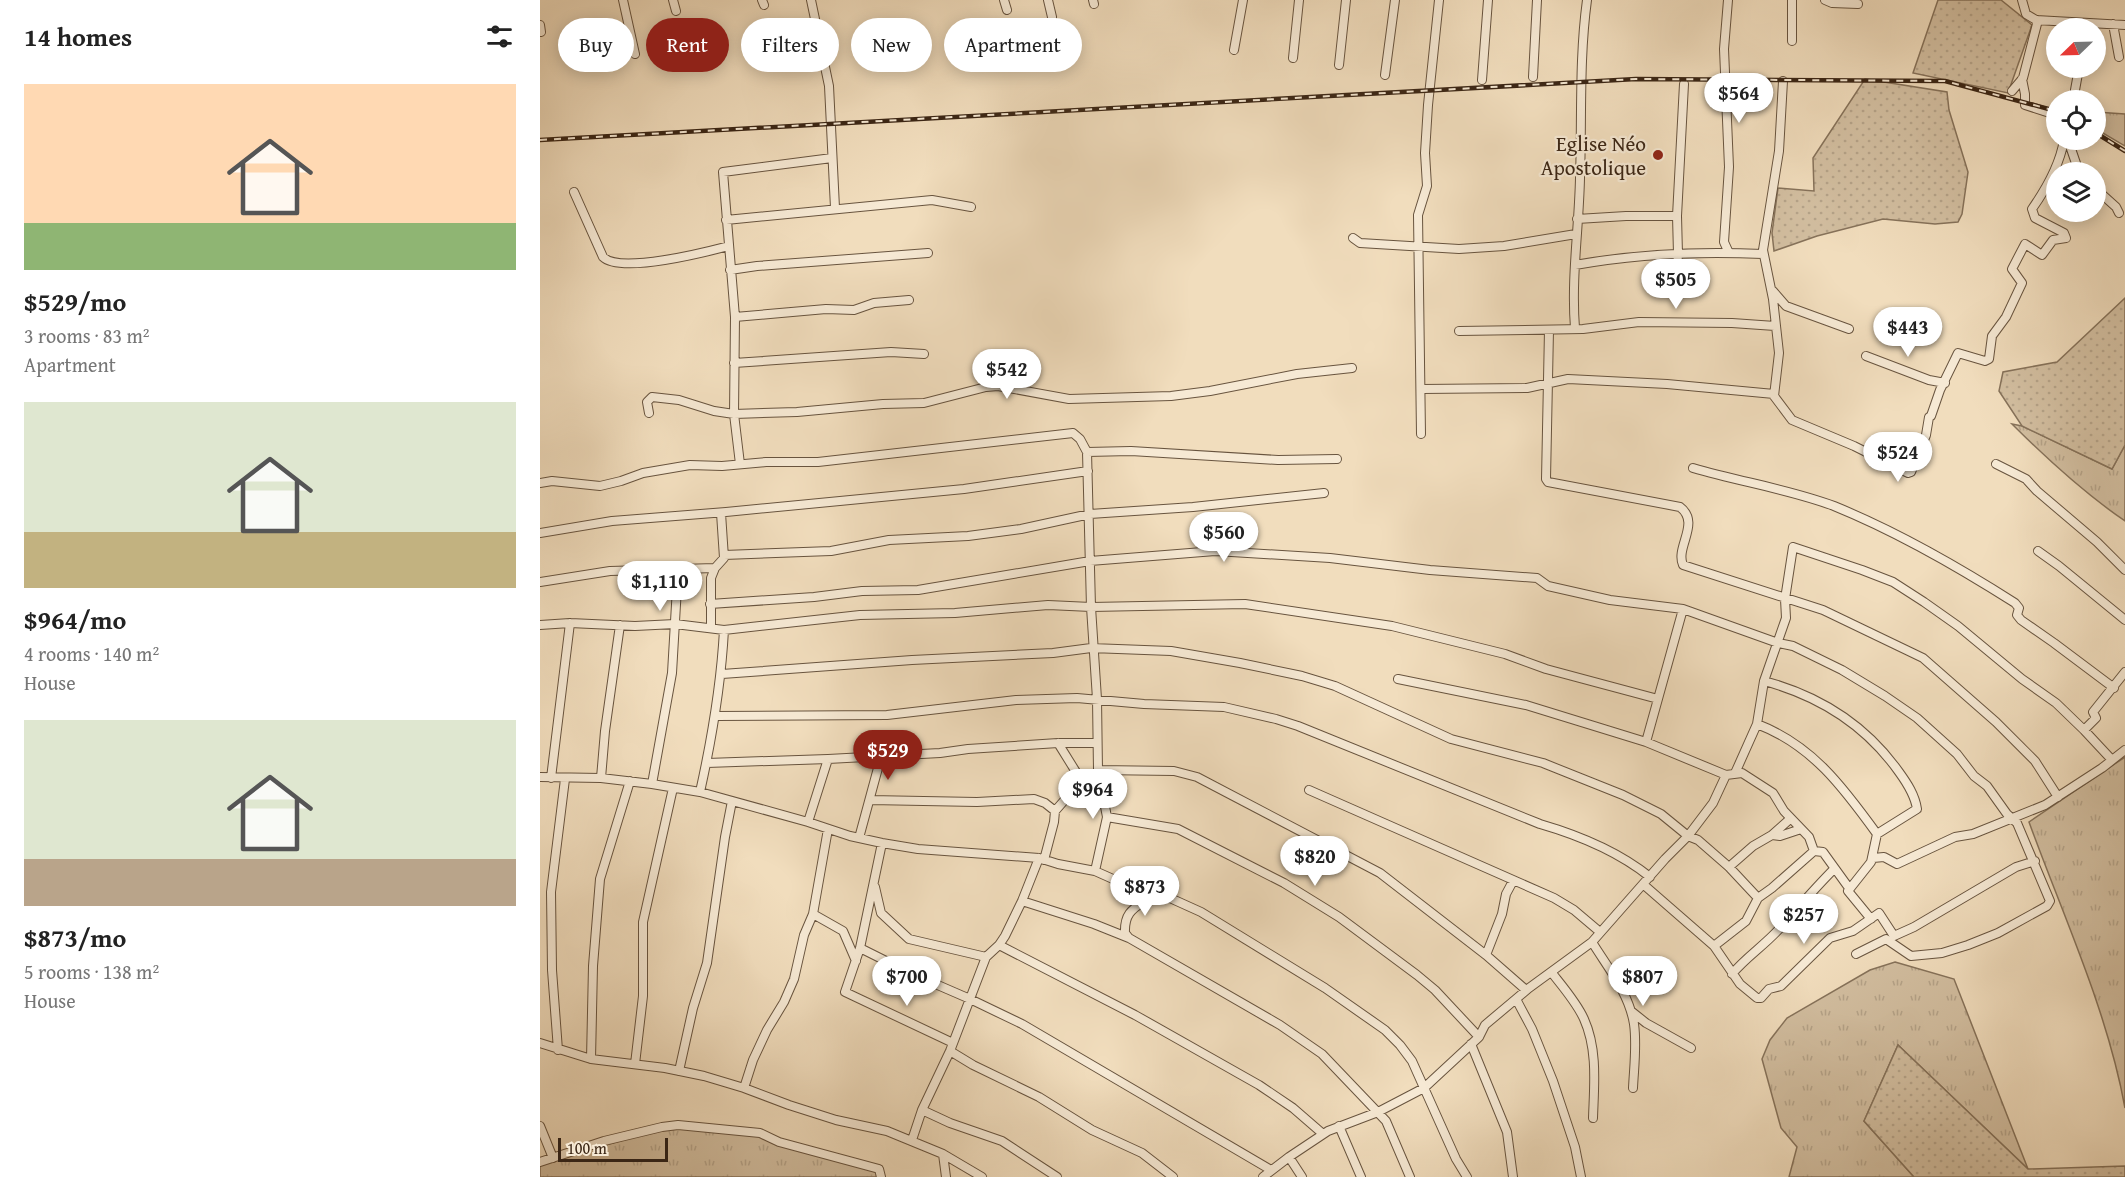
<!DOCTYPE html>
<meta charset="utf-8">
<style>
body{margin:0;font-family:"Gentium Book Plus",serif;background:#f2f2f2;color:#222;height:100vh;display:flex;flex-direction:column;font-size:22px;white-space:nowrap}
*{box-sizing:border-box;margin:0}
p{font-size:20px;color:#767676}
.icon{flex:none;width:33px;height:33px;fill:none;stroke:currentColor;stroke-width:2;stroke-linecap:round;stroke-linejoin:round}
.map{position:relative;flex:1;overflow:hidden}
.sheet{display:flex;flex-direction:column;background:#fff;width:540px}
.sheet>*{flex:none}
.guide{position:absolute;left:18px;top:18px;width:570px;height:54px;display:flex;gap:12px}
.needle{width:39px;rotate:247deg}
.fabs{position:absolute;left:1506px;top:18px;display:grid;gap:12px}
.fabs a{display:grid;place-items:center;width:60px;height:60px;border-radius:50%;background:#fff;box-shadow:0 3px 15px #0003;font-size:30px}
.scale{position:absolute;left:18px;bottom:15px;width:110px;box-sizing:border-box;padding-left:6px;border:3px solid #3b2615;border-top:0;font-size:16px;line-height:21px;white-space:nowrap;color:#3b2615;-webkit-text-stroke:4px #f6e9d4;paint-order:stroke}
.price{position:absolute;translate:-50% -51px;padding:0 14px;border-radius:21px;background:#fff;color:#222;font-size:20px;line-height:39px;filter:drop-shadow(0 2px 3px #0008)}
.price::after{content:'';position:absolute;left:50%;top:36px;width:18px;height:14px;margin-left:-9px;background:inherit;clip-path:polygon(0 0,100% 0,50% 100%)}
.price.selected{background:#8f2418;color:#fff}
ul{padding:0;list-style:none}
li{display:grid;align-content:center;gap:12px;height:318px;padding:0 24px}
li span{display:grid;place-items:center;height:186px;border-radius:0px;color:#555}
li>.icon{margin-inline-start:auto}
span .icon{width:108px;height:108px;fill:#fffc;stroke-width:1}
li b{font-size:26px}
h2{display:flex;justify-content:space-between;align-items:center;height:72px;padding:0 24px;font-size:26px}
.chip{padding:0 21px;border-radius:27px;background:#fff;box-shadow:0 3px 15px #0003;font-size:21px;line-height:54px}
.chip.selected{background:#8f2418;color:#fff}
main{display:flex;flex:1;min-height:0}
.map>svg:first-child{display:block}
.grass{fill:url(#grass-tufts);stroke:#86725a;stroke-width:1.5}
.park{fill:url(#park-dots);stroke:#86725a;stroke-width:1.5}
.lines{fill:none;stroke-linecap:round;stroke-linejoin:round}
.minor-casing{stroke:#68543f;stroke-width:10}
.minor{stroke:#f6e9d4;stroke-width:8}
.rail-casing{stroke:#3b2615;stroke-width:4.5}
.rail{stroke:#f6e9d4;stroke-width:2;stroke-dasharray:7;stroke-linecap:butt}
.poi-dot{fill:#8f2418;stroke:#f6e9d4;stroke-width:2}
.labels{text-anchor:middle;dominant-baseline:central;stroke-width:4.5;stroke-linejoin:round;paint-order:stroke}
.poi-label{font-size:21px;fill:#3b2615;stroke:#f6e9d4;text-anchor:end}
</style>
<main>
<section class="sheet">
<h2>14 homes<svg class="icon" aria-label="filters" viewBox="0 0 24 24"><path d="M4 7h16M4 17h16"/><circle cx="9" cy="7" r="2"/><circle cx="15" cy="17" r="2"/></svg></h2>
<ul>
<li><span style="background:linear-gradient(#ffd9b3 75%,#8fb573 0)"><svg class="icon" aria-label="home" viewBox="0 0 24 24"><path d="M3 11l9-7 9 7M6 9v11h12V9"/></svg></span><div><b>$529/mo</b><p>3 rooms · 83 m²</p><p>Apartment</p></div></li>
<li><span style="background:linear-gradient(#dfe7d0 70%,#c2b280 0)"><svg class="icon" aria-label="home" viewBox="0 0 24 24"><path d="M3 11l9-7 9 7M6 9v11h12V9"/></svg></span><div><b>$964/mo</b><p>4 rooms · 140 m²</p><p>House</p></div></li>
<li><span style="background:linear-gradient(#dfe7d0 75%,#b9a48a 0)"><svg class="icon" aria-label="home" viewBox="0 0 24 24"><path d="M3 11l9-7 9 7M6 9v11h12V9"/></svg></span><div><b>$873/mo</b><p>5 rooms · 138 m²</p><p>House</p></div></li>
</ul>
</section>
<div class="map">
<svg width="1585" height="1177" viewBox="0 0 1585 1177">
<defs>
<pattern id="grass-tufts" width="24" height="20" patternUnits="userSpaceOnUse" patternTransform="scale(1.5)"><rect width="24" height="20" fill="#d2bea0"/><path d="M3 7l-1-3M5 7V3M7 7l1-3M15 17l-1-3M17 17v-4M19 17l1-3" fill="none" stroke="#b5a389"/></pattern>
<pattern id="park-dots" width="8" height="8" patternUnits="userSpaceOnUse" patternTransform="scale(1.5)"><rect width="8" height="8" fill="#d2bea0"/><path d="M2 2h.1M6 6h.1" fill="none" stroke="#b5a389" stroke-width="1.8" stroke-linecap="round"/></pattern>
</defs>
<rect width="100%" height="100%" fill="#f1ddbd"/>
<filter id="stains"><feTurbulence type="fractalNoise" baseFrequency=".00333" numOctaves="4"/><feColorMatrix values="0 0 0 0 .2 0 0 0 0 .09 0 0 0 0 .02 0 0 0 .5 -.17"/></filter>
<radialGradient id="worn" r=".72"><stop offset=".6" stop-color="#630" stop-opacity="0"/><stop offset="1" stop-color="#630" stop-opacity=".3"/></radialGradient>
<!-- grass -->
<path class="grass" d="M1556 112 1585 114V146L1556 129Z
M1472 424 1482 426 1572 469 1585 445V521C1544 493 1507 459 1472 424Z
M1585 757V1108C1567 1009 1523 916 1489 822Z
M1355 962 1414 979 1488 1169 1358 1045 1324 1121 1374 1177H1249L1257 1147 1241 1128 1222 1059 1230 1040 1247 1018 1330 970Z
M177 1128 235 1139 339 1170 341 1177H0V1164L121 1129Z"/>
<!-- park -->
<path class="park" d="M1398 0H1461L1492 25 1468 93 1373 73Z
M1325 79 1407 92 1409 110 1428 172 1422 214 1418 222 1395 224 1343 219 1277 236 1234 251 1232 233 1238 188 1274 191 1273 158Z
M1585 298V445L1572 469 1482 426 1459 391 1463 372 1517 362Z
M1358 1045 1488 1169 1585 1166V1177H1374L1324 1121Z"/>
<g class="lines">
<!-- minor casing -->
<g class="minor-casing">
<path id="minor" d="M83 0 95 54
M133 0 136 11
M222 0 224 5
M271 0 289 86 295 208
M464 0 467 10
M508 0 512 17
M553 0 554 4
M1188 0 1184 49 1189 167 1184 242 1189 253
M1252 0V41
M1285 0 1292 3 1318 4
M1482 0 1486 14 1496 20 1585 25
M1573 24 1579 57
M0 25 1 32
M694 50 703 0
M753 58 759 0
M799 65 806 0
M845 75 855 0
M993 77 997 0
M1482 79 1485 94V105L1516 115
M942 80 948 0
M1243 81 1239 151 1223 250 1233 299 1239 353 1234 396 1252 420 1314 446 1368 473 1371 472 1386 435 1389 417 1391 416 1400 390 1418 353 1445 361 1449 359 1452 336 1466 317 1482 283 1472 269 1485 244 1502 255 1513 240 1526 238 1524 233 1495 218 1492 209C1506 189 1520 164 1524 140
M1535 90 1539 68
M1472 91 1483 78 1498 20
M1528 140 1539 172
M1556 189 1576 207 1579 213
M34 192 63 257C80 274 166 252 189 246
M1037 219 1086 216H1137
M186 220 392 200 431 207
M813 238 820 243 919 249 964 246 1036 234
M1035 265C1096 254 1160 251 1223 254
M190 270 217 266 388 253
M1136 285 1138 254 1137 216 1144 84
M1233 291 1246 306 1309 329
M195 317 286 309 314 310 334 303 369 300
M1035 328C1031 278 1039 228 1040 178 1042 118 1039 59 1047 0
M1009 330 1006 479 1008 482 1140 507C1161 523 1135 547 1143 565L1283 610 1383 658 1456 722 1495 761 1518 797
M919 331 1043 329 1099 322 1192 323 1235 326
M1326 356 1389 380 1405 383
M194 363 351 352 384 354
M882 389 987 388 1028 379 1127 384 1234 394
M109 413 107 402 112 397 139 400 174 411 194 414 257 412 343 404 384 403 446 387 458 386 529 399 631 396 670 391 757 374 812 368
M881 434 878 215 887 186 885 153 888 105 899 0
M547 452 551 607 557 699 558 770 567 817 555 871
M200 464 194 414 195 317 183 172 292 158
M1456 464 1486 479 1497 491 1557 542 1585 570
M1153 468C1200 482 1249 489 1294 506 1358 532 1417 566 1475 603L1479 608 1477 615 1481 620 1514 643 1574 688
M0 483 12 481 60 486 81 481 103 473 150 465 182 466 226 462H278L533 433 540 439 547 452 591 451 738 460 797 459
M0 533 72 521 186 512 424 489 548 471
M1498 551 1519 566 1585 620
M184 555 291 551 349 540 428 536 481 529 550 514 653 507 784 493
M0 582 70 571 175 568
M170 604 274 597 322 591 378 590 550 561 675 551 790 558 890 570 997 578 1008 586 1070 600 1143 609 1238 643 1253 646 1302 670 1345 696 1377 718 1417 754 1434 776 1447 786 1467 814 1477 823 1510 901 1507 906 1458 933 1428 945 1402 953 1371 956 1346 939 1316 954
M0 625 30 623 95 626 135 624 184 630 320 615 415 613 508 605 551 607 705 604 852 626 965 654 1006 669 1118 699
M171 628V578L175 568 184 558 181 513
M182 674 372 660 513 653 551 648 631 651 700 663 762 676 795 686 911 739 1003 763 1083 795 1121 814 1148 836 1158 840 1189 867 1218 898
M858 679 986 705 1106 742 1186 775
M1224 681C1280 696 1325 724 1359 772 1367 783 1375 795 1377 809L1337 834
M176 716 347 715 476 700 537 698 604 704 684 707 736 719 758 726 1000 824C1038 835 1079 852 1110 877
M1217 724C1272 745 1303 787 1337 834L1331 862 1308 891 1331 919
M1544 730 1556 718 1553 712 1585 672
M1106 742 1143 609
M167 763 288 759 400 753 428 749 518 743H557
M558 770 634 771 657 777 840 873 946 955 986 990
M1194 774 1202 773 1233 793 1244 811 1269 837 1274 851 1283 852 1309 888
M0 777 61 778 112 784 160 792 268 822 310 836 342 843 378 849 499 858 518 864 555 871 611 896 630 898 661 912 785 988 845 1030 860 1045 872 1061 916 1159 927 1177
M11 778 30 623
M61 778 65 731 80 625
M112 784 132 673 138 570
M769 790 1014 898 1034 910 1060 932
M160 792C172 738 181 685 184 630
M330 800 437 802 494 799 505 803 515 811
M567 817 638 829 744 883 799 917 877 975 895 990 939 1037
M268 822 288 759
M1232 835 1250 819
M319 838 341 757
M342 843 320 948 305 992 413 1043
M499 858 482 901 465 936 459 945 446 957 410 1051 382 1110 410 1123 462 1141 517 1177
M1333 858 1344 857 1357 864 1415 837 1433 834 1505 805 1562 768 1585 750
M504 860 514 822 515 811 536 787 538 779 536 772 518 743
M1189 867 1213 846 1232 835 1240 836 1261 829
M1104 885 1174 946 1200 984 1217 998H1221L1229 989 1241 986 1290 938 1313 931 1339 913 1354 936 1374 927 1476 867 1495 861
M335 887 341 913 369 939 446 957
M482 901 554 924 589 938 740 1025 782 1054 846 1121 870 1177
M273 914 303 931 316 961
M589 938 585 933C584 911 595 908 611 896
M1052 942C1068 968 1089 993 1094 1024 1097 1045 1094 1067 1093 1088
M459 945 595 1015 719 1085 753 1108 783 1134
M1174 946 1206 921 1218 898 1232 888 1274 851
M320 948 370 973 430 999 482 1024 731 1170
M946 955 962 914 966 894 973 881
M1012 973C1023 987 1037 1003 1044 1019 1058 1050 1054 1086 1053 1118
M1192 974C1206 957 1225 945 1240 928 1258 908 1275 888 1294 869
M976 999 992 1029 1013 1081 1035 1147 1041 1177
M1091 1011 1106 1023 1151 1048
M0 1043 51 1059 125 1068 164 1076 204 1088 249 1105 296 1120 347 1131 403 1154 442 1177
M931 1044 967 1132 973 1177
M18 1050 12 970 11 892 25 779
M410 1051 433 1065 499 1097 552 1130 602 1153 633 1177
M51 1059 53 966 60 879 90 781
M95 1064 103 996V922L133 788
M139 1071 153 1008 167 963 185 837 192 801
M204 1088 213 1060 227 1030 244 1002 254 979 264 935 273 914 288 829
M0 1126 13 1158
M799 1126 821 1177
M372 1140 382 1110
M403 1154 406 1177
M749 1157 762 1177
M0 1162 64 1141 122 1127 138 1125 220 1133 239 1142 339 1169 341 1177
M723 1177 749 1157 788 1131 838 1112 884 1088 939 1037 945 1025 989 988 1052 942 1125 859 1148 836 1173 803 1186 775 1194 774 1196 771 1217 724 1224 681 1246 618 1245 599 1253 547 1322 570 1353 582 1384 602 1418 626 1482 679 1516 703 1544 730 1572 760"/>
</g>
<!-- minor -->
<use href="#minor" class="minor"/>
<!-- rail casing -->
<g class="rail-casing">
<path id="rail" d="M1556 133 1585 151
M0 140 1096 79 1405 81 1516 111"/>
</g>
<!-- rail -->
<use href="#rail" class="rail"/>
</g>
<!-- markers -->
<circle class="poi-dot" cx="1118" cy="155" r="6"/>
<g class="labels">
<!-- poi labels -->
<g class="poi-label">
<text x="1106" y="143">Eglise Néo<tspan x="1106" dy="24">Apostolique</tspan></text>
</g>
</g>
<rect width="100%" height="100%" filter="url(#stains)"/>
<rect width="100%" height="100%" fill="url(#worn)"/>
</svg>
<div class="fabs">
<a><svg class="needle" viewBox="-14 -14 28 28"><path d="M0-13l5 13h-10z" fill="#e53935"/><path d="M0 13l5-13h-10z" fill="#767676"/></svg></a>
<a><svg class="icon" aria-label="locate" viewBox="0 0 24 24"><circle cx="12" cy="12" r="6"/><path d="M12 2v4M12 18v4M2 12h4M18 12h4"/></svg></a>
<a><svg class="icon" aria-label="layers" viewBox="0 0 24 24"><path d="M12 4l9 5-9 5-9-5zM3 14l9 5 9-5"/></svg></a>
</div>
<div class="scale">100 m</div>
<b class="price" style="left:1199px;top:124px">$564</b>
<b class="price" style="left:1136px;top:310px">$505</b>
<b class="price" style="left:1368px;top:358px">$443</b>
<b class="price" style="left:467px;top:400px">$542</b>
<b class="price" style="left:1358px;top:483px">$524</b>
<b class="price" style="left:684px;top:563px">$560</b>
<b class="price" style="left:120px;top:612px">$1,110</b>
<b class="price selected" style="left:348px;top:781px">$529</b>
<b class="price" style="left:553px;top:820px">$964</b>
<b class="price" style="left:775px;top:887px">$820</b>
<b class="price" style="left:605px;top:917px">$873</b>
<b class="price" style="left:1264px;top:945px">$257</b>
<b class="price" style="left:367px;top:1007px">$700</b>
<b class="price" style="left:1103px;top:1007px">$807</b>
<div class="guide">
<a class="chip">Buy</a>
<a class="chip selected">Rent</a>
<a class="chip">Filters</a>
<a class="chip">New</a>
<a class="chip">Apartment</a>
</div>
</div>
</main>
